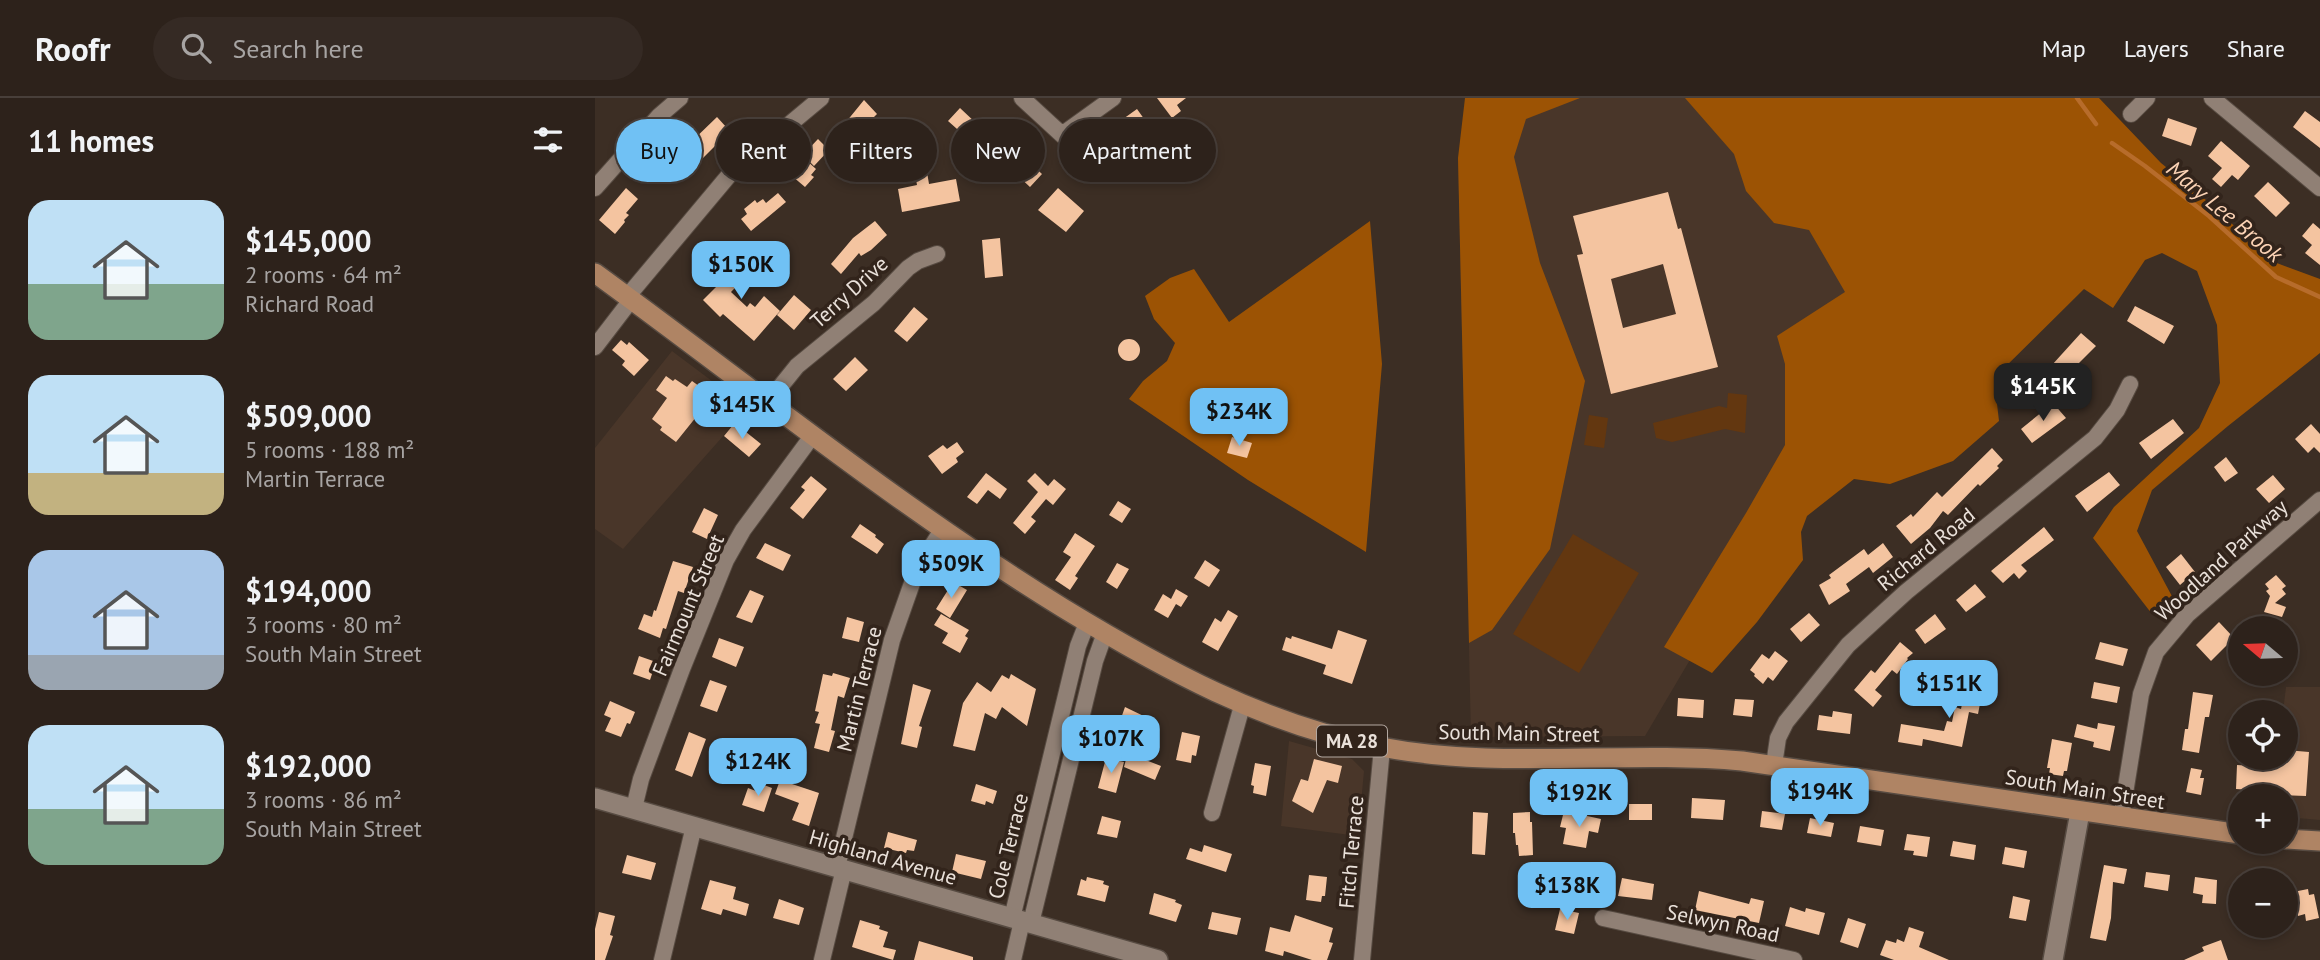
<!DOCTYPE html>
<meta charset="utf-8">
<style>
body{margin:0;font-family:"PT Sans",sans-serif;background:#352a24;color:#f1f3f6;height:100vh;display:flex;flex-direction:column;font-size:26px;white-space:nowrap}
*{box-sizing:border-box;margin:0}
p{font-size:23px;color:#a7a4a3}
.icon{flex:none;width:38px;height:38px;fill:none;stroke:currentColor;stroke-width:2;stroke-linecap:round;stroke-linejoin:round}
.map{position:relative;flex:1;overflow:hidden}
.details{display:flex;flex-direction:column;background:#2d221b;width:595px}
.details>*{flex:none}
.guide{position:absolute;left:21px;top:21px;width:665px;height:63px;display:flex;gap:14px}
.needle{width:46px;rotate:289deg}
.buttons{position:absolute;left:1633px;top:518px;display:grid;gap:14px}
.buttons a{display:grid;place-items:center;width:70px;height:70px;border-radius:50%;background:#2d221b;box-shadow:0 4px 10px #0003,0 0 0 2px #483f3a;font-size:35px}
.price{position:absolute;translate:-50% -60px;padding:0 16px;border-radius:14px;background:#70c1f4;color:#111;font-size:23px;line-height:46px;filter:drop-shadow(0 2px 4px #0008)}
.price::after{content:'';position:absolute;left:50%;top:42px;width:21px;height:16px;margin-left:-10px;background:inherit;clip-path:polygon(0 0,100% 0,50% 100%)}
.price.active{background:#222;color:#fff}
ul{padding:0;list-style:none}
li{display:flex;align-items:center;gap:21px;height:175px;padding:0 28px}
li span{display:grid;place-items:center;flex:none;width:196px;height:140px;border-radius:21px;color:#555}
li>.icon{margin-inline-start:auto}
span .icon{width:84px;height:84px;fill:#fffc;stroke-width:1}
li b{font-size:30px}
h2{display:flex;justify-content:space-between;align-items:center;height:84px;padding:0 28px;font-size:30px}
.tag{padding:0 24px;border-radius:32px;background:#2d221b;box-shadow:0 4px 10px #0003,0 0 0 2px #483f3a;font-size:24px;line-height:63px}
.tag.active{background:#70c1f4;color:#111}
header{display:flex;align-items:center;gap:42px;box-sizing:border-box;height:98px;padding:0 35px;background:#2d221b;border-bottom:2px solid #483f3a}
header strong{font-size:33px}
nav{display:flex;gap:38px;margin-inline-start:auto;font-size:24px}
.search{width:490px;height:63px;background:#352a24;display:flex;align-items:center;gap:18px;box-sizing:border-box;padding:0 24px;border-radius:38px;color:#a7a4a3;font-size:26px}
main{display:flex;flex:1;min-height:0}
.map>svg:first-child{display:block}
.built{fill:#493629}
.green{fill:#633710}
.forest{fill:#9c5304}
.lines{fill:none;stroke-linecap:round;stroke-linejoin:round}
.stream{stroke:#b76c2b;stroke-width:4.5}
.building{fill:#f4c4a0;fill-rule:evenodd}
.minor-casing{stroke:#574b42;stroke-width:18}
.tertiary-casing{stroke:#574b42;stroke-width:22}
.primary-casing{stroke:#574b42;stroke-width:22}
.minor{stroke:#908075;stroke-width:16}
.tertiary{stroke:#908075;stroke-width:19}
.primary{stroke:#af8464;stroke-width:19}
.labels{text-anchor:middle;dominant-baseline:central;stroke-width:7;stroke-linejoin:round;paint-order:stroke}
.shield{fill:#32241b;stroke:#b3a8a1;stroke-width:2}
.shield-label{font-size:19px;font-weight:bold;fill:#eae1da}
.street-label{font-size:21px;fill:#eae1da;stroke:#32241b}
.water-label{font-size:23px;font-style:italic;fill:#fcd3b5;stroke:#32241b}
</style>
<header>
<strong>Roofr</strong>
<div class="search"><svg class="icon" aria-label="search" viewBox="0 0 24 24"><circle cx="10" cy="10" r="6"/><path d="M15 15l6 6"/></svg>Search here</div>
<nav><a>Map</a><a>Layers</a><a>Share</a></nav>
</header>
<main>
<section class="details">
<h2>11 homes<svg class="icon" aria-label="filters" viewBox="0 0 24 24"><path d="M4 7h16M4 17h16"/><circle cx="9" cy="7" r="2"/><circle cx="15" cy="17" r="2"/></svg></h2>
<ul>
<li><span style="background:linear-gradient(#bfe0f5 60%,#7fa58c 0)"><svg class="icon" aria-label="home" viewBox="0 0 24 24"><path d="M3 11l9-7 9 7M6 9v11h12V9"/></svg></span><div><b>$145,000</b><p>2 rooms · 64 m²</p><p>Richard Road</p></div></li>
<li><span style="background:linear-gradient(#bfe0f5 70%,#c2b280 0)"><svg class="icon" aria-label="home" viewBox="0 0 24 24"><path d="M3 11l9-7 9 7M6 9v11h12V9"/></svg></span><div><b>$509,000</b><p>5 rooms · 188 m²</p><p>Martin Terrace</p></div></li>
<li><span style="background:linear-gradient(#a9c7e8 75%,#9aa5b1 0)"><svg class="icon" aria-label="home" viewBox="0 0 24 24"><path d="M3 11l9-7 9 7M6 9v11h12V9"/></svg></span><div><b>$194,000</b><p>3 rooms · 80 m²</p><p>South Main Street</p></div></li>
<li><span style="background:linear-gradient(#bfe0f5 60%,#7fa58c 0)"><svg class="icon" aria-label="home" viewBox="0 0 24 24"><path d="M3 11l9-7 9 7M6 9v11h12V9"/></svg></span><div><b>$192,000</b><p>3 rooms · 86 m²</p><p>South Main Street</p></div></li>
</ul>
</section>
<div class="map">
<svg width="1725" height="862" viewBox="0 0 1725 862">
<rect width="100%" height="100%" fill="#3c2e24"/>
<!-- built -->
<path class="built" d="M939 0H1442L1161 450 1050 638 876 639 863 60Z
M77 253 153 310 28 451 0 431V350Z
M1691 589H1725V722L1691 719 1690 698H1679L1682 660H1690V614H1688Z
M694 643 757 661 769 673 763 738 686 728Z"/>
<!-- green -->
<path class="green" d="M1133 295 1152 297 1150 335 1130 331 1077 344 1061 340 1058 325 1124 308 1132 310Z
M994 317 1013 320 1009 350 989 347Z
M978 436 1044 475 984 575 918 536Z"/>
<!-- forest -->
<path class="forest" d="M870 0H985L931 21 919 59 945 165 990 283 955 451 897 532 874 545 863 60Z
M1090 0H1504L1566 65 1602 94 1679 164 1725 181V255L1633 328 1557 392 1542 433 1579 502 1557 516 1498 440 1519 409 1604 330 1625 285 1622 227 1602 173 1567 155 1550 162 1518 210 1489 191 1399 280 1404 323 1358 363 1295 386 1259 381 1212 418 1206 434 1208 462 1162 524 1117 575 1069 549 1151 415 1190 347V266L1182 238 1250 194 1214 132 1179 125 1151 93 1139 56Z
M775 123 787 266 771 454 653 382 534 301 548 283 572 263 580 245 559 221 550 198 575 180 599 171 634 224Z"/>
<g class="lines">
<!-- stream -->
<path class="stream" d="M1482 0 1501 26
M1517 45 1550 68 1614 118 1681 179 1725 199"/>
</g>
<!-- building -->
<path class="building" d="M562 0H591L582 7 586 13 577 20Z
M269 2 282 16 258 40 247 29Z
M365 10 382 26 370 38 353 23Z
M542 11 557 32 555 33 565 47 563 49 568 55 539 78 523 57 544 41 528 21Z
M1710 13 1725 24V50L1698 29Z
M122 19 132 30 129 33 132 36 107 61 93 47Z
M1573 20 1602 30 1596 48 1567 38Z
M377 32 390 45 379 57 365 45Z
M223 41 234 52 219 68 208 57Z
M1626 43 1655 68 1643 82 1637 77 1626 89 1617 81 1627 70 1613 58Z
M408 52 424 68 431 61 447 76 435 89 419 74 417 76 410 70 408 73 397 63Z
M211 62 221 71 216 77 219 79 210 89 197 78Z
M332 74 334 86 361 81 365 103 307 114 303 91 322 87 320 76Z
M1673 84 1695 105 1681 119 1659 98Z
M31 90 43 101 31 115 34 117 29 122 30 124 20 136 4 122Z
M463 90 489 113 471 134 443 112Z
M1073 94 1083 131 1086 130 1123 269 1016 296 982 157 988 156 978 118ZM1068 166 1081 216 1028 230 1016 181Z
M183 95 191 104 156 133 146 121 152 116 149 111 160 102 162 105 168 101 171 105Z
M280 123 292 137 276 152 266 158 264 155 246 176 236 166 258 140Z
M1718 125 1725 131V167L1710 155 1717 147 1707 138Z
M405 140 408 178 390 180 387 142Z
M151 154 163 166 136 194 152 209 155 205 160 209 169 198 185 213 159 243 128 216 125 219 108 202 138 172 135 170Z
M199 197 216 212 199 232 182 217Z
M1540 208 1579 228 1569 246 1532 223Z
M319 209 333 221 312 244 299 233Z
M1486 235 1501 248 1470 279 1457 267Z
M523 252a11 11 0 1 1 22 0a11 11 0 1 1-22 0Z
M26 242 32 247 34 244 54 262 39 278 27 267 30 263 17 252Z
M260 259 273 272 251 293 238 281Z
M71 278 78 283 80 281 92 289 97 283 118 298 81 344 65 332 67 329 57 321 72 300 61 292Z
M1458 305 1471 320 1437 345 1426 331Z
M1578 321 1589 335 1556 361 1544 345Z
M1716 326 1725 336V355L1719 349 1713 355 1700 341Z
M138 327 145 332 146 330 166 346 154 359 129 338Z
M637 339 657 345 652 360 632 355Z
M362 344 369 354 361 360 363 364 347 376 333 358 348 347 352 351Z
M1397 350 1408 362 1402 368 1404 370 1385 388 1383 386 1353 417 1348 413 1335 430 1316 446 1301 428 1316 416 1318 419 1342 394 1347 399Z
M1631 359 1643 375 1630 384 1619 369Z
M1514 374 1525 387 1492 414 1480 398Z
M391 375 412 391 405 401 393 392 382 406 372 399Z
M440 375 453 388 459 381 471 391 458 407 451 401 436 419 441 423 430 436 418 425 443 394 432 383Z
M1678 377 1690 391 1674 405 1661 391Z
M216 378 232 391 208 421 195 410 210 392 206 389Z
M523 403 536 411 527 425 514 417Z
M109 410 123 417 112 441 97 434Z
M265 426 281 437 280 439 289 446 282 456 256 439Z
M1449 429 1459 442 1426 467 1432 473 1424 481 1419 475 1408 485 1396 473Z
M480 435 500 448 480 478 483 480 475 492 460 482 476 459 468 454Z
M170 445 196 457 188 473 161 460Z
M1288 445 1298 459 1278 475 1274 469 1251 486 1255 493 1234 507 1224 487 1236 480 1234 477 1269 451 1273 457Z
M1586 456 1600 474 1585 487 1571 469Z
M610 462 625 472 614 489 599 480Z
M78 463 98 469 89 495 83 493 71 531 68 530 65 540 43 531 49 516 57 519 59 512 61 513Z
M522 465 534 471 522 491 511 484Z
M1681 477 1691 488 1687 491 1691 496 1680 505 1691 509 1687 519 1669 514 1675 498 1671 493 1674 491 1670 486Z
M358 484 372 492 355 520 341 511Z
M1380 486 1391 499 1371 514 1361 502Z
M581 491 593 498 586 509 581 506 573 520 559 512 568 496 576 501Z
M155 492 169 498 157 525 141 519Z
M633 512 643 518 623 553 607 544 620 520 626 524Z
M1214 515 1225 527 1206 544 1195 531Z
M346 516 374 532 370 538 373 540 365 555 347 545 353 535 339 527Z
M1340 516 1351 531 1330 546 1320 532Z
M252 519 269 524 264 544 247 540Z
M1624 524 1639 540 1616 563 1601 547Z
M743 532 772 542 757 586 728 576 731 567 687 552 691 539 696 541 697 538 737 551Z
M124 540 149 549 141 569 117 559Z
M1305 544 1318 555 1312 560 1313 561 1302 576 1297 572 1280 592 1287 598 1278 609 1259 592 1276 572 1280 575Z
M1505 544 1533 551 1528 568 1500 561Z
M1180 553 1193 563 1178 583 1173 579 1168 586 1159 578 1160 576 1155 572 1167 556 1174 561Z
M44 558 61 564 55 582 38 576Z
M238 575 255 580 249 600 243 598 236 632 240 633 234 654 219 650 225 626 220 625 224 614 220 613 228 576 237 578Z
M416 576 441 591 432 628 407 609 401 621 390 615 380 653 358 648 368 605 382 584 396 594 407 577 414 581Z
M1373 577 1390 580 1383 616 1374 614 1367 649 1328 641 1327 648 1303 644 1306 626 1349 633 1352 623 1357 624 1360 609 1366 611Z
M115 582 132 588 122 614 105 608Z
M1499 584 1525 589 1522 605 1496 600Z
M318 586 336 592 324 628 327 629 322 650 306 646Z
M1598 594 1618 597 1614 619H1610L1604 655 1587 652 1590 631H1593Z
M1083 600 1109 602 1108 620 1082 618Z
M1140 601 1159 602 1157 619 1138 617Z
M15 603 40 614 35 626 32 625 26 639 10 633 16 620 9 617Z
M530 609 561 624 548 661 566 668 560 682 529 669 539 631 524 626Z
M1238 613 1257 616 1255 636 1222 632 1224 617 1237 619Z
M1503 625 1520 628 1515 653 1498 649 1499 644 1479 639 1482 626 1502 631Z
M94 634 111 641 97 679 80 672Z
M587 634 605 638 601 658 597 657 596 665 581 662Z
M1457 641 1477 645 1472 673H1469L1468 678 1454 676 1455 670H1452Z
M1690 652 1714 654 1711 698 1686 697V694L1641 691 1642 667 1658 668V661L1689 663Z
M511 660 529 664 521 695 503 690Z
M719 661 747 668 743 685 732 682 718 715 697 703 706 681 713 683Z
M660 665 676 668 671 698 658 695 659 688 656 687Z
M1596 670 1607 672 1605 680H1609L1606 697 1591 694Z
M185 682 224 695 214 728 197 722 204 705 180 696Z
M164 685 177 690 169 714 147 707 153 690 161 693Z
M381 686 402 693 398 706 391 703 390 707 376 703Z
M1097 700 1130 702 1128 722 1096 720Z
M1034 706H1057V722H1034Z
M969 713 1006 721 1003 735 994 733 991 750 968 746 971 730 965 729Z
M1167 713 1190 716 1187 732 1165 729Z
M878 714 893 715 890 757 877 756Z
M935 714V724H937L938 757 924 758 923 747H921L920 735H918V715Z
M507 718 526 723 522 740 502 736Z
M1215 720 1239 725 1236 739 1212 735Z
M1265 728 1289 732 1286 748 1262 744Z
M293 734 322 742 319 753 312 752 311 755 289 750Z
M1312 736 1335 739 1332 759 1318 757 1319 753 1309 752Z
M1358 743 1381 747 1379 762 1355 758Z
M609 747 637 756 631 774 591 761 595 750 607 754Z
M1410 749 1432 753 1429 770 1407 766Z
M361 756 391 763 386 781 357 774Z
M32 757 61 765 56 782 27 775Z
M1509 767 1532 771 1529 786 1518 784 1516 820 1511 843 1495 840Z
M1551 774 1575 777 1573 793 1549 789Z
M714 777 732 779 730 798H727L726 804 711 802Z
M492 779 509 783 508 786 514 788 510 804 482 797 486 781 491 783Z
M1600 779 1622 782 1621 806 1607 805 1608 797 1598 795Z
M1027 780 1059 786 1057 802 1023 798Z
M115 782 141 789 138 801 154 806 151 818 128 811 126 817 106 811Z
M1713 791 1714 797 1719 796 1724 820 1711 823 1710 816 1703 818 1698 794Z
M1104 793 1154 806 1156 800 1169 803 1164 825 1100 812Z
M559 795 581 802 580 804 587 807 581 824 554 816Z
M1418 798 1435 802 1431 823 1414 820Z
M184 801 209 810 204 827 178 820Z
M1195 809 1210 814 1211 810 1230 815 1224 837 1190 828Z
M965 811 984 815 979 836 960 832Z
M4 814 20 818 15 837 18 838 10 862H0V831Z
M617 814 646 820 642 837 613 831Z
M700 817 738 830 734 844 738 845 732 862H717L689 853 688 858 670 853 675 829 695 834Z
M1253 820 1271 826 1263 850 1245 844Z
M265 822 285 828 284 831 293 834 288 849 301 852 298 862 257 849Z
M1314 829 1329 834 1324 849 1354 862H1299L1285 857 1291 842 1301 845 1302 841 1309 844Z
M1626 842 1633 862H1589L1609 853 1607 849Z
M324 843 378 859V862H319Z"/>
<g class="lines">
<!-- minor casing -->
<g class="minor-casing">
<path id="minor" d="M427 0 502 69
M1617 0 1725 90
M1536 16 1552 0
M468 36 518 0
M0 90 64 18 85 0
M32 199 135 76 226 0
M0 249 36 202
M173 304 202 268 279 205 313 170 323 163 342 156
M1179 667 1183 640 1191 624 1253 547 1311 494 1500 340 1522 312 1535 286
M39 710 46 681 87 571 131 462 148 432 218 337
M617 715 647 608
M1526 720 1546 596 1561 554 1592 517 1725 402
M242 769 297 542 322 471 347 432
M417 820 483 548 492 525
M1008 820 1199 862
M436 825 500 563 510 535
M67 862 99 728
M227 862 249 771
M418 862 427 823
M767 862 787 650"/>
</g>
<!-- tertiary casing -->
<g class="tertiary-casing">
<path id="tertiary" d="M0 700 563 862
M1458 862 1485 714"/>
</g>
<!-- primary casing -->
<g class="primary-casing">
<path id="primary" d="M0 175C155 288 304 409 468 510 568 571 670 627 786 649 905 672 1027 652 1147 663L1645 736
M1690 741 1725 743"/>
</g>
<!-- minor -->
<use href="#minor" class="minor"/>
<!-- tertiary -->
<use href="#tertiary" class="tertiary"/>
<!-- primary -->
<use href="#primary" class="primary"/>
</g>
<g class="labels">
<!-- shield labels -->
<rect class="shield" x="722" y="627.5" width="70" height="31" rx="5"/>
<g class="shield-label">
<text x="757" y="643">MA 28</text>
</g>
<!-- street labels -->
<g class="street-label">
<text transform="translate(254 194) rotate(-42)">Terry Drive</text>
<text transform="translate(1331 451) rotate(-39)">Richard Road</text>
<text transform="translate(1626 462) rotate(-42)">Woodland Parkway</text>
<text transform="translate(93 507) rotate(-67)">Fairmount Street</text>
<text transform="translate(264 591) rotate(-76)">Martin Terrace</text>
<text transform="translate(924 635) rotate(1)">South Main Street</text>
<text transform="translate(1490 691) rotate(9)">South Main Street</text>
<text transform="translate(413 748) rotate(-76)">Cole Terrace</text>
<text transform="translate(756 754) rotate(-85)">Fitch Terrace</text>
<text transform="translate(288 759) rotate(16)">Highland Avenue</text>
<text transform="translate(1128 825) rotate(12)">Selwyn Road</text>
</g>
<!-- water labels -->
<g class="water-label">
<text transform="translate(1630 113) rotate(40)">Mary Lee Brook</text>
</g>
</g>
</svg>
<div class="buttons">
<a><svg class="needle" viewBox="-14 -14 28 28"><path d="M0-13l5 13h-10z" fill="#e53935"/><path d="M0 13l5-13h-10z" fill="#a7a4a3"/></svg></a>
<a><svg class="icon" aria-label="locate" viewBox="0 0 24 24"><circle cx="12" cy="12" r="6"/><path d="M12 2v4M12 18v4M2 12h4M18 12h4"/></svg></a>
<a>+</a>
<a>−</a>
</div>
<b class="price" style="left:146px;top:203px">$150K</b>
<b class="price active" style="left:1448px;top:325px">$145K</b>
<b class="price" style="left:147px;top:343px">$145K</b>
<b class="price" style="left:644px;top:350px">$234K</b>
<b class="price" style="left:356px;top:502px">$509K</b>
<b class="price" style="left:1354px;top:622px">$151K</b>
<b class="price" style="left:516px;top:677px">$107K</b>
<b class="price" style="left:163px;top:700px">$124K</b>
<b class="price" style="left:1225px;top:730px">$194K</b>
<b class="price" style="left:984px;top:731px">$192K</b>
<b class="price" style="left:972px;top:824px">$138K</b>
<div class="guide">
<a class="tag active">Buy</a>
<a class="tag">Rent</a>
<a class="tag">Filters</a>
<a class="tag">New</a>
<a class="tag">Apartment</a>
</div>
</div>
</main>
